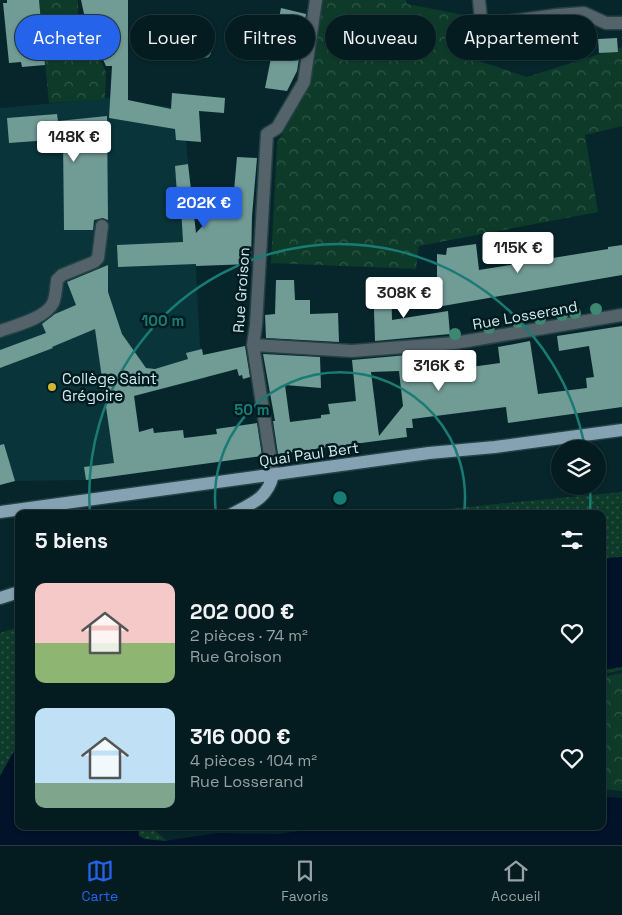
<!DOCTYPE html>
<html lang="fr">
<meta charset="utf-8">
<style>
body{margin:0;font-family:"Space Grotesk",sans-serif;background:#0d2529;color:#f1f3f6;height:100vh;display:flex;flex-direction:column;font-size:19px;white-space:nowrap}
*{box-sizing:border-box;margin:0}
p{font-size:16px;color:#97a1a5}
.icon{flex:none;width:28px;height:28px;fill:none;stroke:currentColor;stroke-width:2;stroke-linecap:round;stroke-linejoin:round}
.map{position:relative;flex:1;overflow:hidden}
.panel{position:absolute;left:15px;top:510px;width:591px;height:320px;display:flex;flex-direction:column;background:#041c20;border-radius:10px;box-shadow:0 1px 4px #0004,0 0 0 1px #253a3e}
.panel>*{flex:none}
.hud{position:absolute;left:15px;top:15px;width:592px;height:45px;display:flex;gap:10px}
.controls{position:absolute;left:551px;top:440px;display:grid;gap:10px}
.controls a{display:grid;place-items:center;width:55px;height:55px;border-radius:50%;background:#041c20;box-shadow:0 1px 4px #0004,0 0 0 1px #253a3e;font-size:25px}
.price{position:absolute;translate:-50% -42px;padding:0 11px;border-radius:5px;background:#fff;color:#222;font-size:16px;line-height:32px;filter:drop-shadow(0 1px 2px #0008)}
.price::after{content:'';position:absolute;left:50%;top:30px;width:15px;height:11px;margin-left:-8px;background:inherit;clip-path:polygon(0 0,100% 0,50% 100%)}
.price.active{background:#2563eb;color:#fff}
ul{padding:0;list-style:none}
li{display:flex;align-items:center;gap:15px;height:125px;padding:0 20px}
li span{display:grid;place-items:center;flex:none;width:140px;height:100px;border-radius:10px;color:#555}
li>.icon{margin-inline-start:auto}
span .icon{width:60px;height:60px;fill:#fffc;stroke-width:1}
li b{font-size:21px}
h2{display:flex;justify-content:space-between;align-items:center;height:60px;padding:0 20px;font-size:21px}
.tag{padding:0 18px;border-radius:22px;background:#041c20;box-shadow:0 1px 4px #0004,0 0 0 1px #253a3e;font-size:18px;line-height:45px}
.tag.active{background:#2563eb;color:#fff}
.menu{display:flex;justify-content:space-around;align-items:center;height:70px;border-top:1px solid #253a3e;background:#041c20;font-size:14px;color:#97a1a5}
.menu a{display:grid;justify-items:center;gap:2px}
.menu .active{color:#2563eb}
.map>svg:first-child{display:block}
.built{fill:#093439}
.forest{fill:url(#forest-crowns)}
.park{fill:url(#park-dots)}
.water{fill:#011229}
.building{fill:#719b95;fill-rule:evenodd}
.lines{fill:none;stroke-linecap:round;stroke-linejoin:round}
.minor-casing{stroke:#234146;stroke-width:15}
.major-casing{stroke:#234146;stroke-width:15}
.minor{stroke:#546269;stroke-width:12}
.major{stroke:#85a2b2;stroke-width:12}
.tree{fill:#3e8871}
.ring{fill:none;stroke:#197c74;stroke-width:2.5}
.poi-dot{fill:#d3b635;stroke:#001c21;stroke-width:2}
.labels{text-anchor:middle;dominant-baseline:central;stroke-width:5;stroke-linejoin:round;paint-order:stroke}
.street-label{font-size:15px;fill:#d3e9ec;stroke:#001c21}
.poi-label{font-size:15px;fill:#d3e9ec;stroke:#001c21;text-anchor:start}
.centre{fill:#197c74;stroke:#001c21;stroke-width:2.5}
.ring-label{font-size:15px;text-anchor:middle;font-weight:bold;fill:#197c74;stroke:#001c21;stroke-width:5;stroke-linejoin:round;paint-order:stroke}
</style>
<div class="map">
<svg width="622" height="845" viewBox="0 0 622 845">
<defs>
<pattern id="forest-crowns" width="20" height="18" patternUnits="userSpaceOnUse" patternTransform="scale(1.25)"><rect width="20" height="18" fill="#0e3b29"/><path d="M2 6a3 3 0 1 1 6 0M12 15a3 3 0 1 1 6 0" fill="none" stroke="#305748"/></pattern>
<pattern id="park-dots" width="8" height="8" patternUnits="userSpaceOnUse" patternTransform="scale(1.25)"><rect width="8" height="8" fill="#0e3b29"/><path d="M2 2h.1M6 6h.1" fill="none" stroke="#305748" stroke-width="1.8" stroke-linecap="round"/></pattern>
</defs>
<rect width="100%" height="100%" fill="#06262b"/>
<!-- built -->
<path class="built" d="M110 98 183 109 193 212 200 345 203 355 205 354 203 362 207 378 158 390 156 379 134 392 145 472 86 480 15 481 4 484 0 472V108Z"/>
<!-- forest -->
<path class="forest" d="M39 0H78V16L106 72 105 99 49 103Z
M322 0H406L407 4 464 15 476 60 527 77 622 47V126L585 135 598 212 419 246 416 269 271 263 277 143 310 85Z
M622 673V791L603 789V677Z"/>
<!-- park -->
<path class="park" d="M622 492V670L603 674 602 514H395Z
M19 627V826H149L172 845H0V633Z"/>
<!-- water -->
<path class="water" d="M622 557V667L603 670V558Z
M19 742V826H138L139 836 145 839 165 841 218 833 278 834 337 826H602L603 797 622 798V845H0V776Z"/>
<!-- building -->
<path class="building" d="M7 0H39L45 65 22 67 21 62 9 63 3 3H7Z
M81 0H128V100L171 109 172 93 225 98 224 113 199 111 201 142 176 140 175 129 109 118 112 66H106L86 23Z
M281 8 306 14 297 71 287 91 265 88Z
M617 38 618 52 599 53 598 39Z
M57 114 58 121 107 116 108 220 103 218 94 220 93 230H64L63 139 9 143 7 118Z
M237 157 257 158 252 216 251 264 196 266V264L118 267 117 245 183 242 181 207H178L175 166 188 164 196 233 212 216 232 213Z
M476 244 479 270 608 249V247L622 245V275L437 307V254L446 255 447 248Z
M108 265V292L122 334 146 368 155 369 188 359 186 353 202 349 203 355 245 346 250 377 243 379 242 375 239 376 237 369 134 396 139 432 153 428 154 433 183 430 184 438 217 434 216 429 257 423 262 456 86 480 84 467 114 463 95 329 52 347 53 348 0 368V350L46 333 42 324 55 314 76 305 67 282Z
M276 280H294L295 300H310V314L338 313 339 342 266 338 265 315 275 314Z
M373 282H391L392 320 448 311 450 334 375 341Z
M622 326V407L508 423 506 407 412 419 413 428H406L407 437 278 454 273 421H275L263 354 320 357 321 388 285 385 290 422 321 418V415L330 414 328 404 356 401 352 360 419 354 420 374 500 363 498 347 530 341 538 394 587 388 586 378 594 377 589 346 559 351 557 336ZM399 371 403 406 379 436 371 372Z
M4 444 15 481 0 485V445Z"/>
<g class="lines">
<!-- minor casing -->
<g class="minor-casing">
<path id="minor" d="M479 0 481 20 489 24 557 15 584 13 606 23H622
M0 331C14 326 46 318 53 303 56 297 56 287 57 280L62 275 94 262 98 258 102 226
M253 345 352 351 455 343 622 315
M273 475 253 345 256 325 267 134 277 128 304 82 316 0"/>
</g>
<!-- major casing -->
<g class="major-casing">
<path id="major" d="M0 512 429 453 495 447 622 430
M232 514C251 504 268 498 273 475
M0 598 19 592"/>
</g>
<!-- minor -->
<use href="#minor" class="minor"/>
<!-- major -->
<use href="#major" class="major"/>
</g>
<!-- trees -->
<g class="tree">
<circle cx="205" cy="52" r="6"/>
<circle cx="596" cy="309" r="6"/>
<circle cx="575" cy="313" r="6"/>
<circle cx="562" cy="315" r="6"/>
<circle cx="540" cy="319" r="6"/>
<circle cx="518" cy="322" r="6"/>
<circle cx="489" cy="328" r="6"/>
<circle cx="455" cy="334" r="6"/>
</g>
<!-- distance rings -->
<g class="ring">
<path d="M216 513A125 125 0 1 1 464 513"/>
<path d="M90 513A250 250 0 0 1 585 448M590 487A250 250 0 0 1 590 513"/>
</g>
<!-- markers -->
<circle class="poi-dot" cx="52" cy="387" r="5"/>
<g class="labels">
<!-- street labels -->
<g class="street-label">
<text transform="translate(241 290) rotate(-86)">Rue Groison</text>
<text transform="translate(525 315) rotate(-10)">Rue Losserand</text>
<text transform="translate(309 454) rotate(-8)">Quai Paul Bert</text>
</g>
<!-- poi labels -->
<g class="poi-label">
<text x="62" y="378">Collège Saint<tspan x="62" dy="17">Grégoire</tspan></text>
</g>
</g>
<circle cx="340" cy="498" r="8" class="centre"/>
<g class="ring-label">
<text x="163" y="326">100 m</text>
<text x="252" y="415">50 m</text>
</g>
</svg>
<div class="controls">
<a><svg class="icon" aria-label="layers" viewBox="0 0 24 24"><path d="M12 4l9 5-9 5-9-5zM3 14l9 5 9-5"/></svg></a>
</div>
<b class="price" style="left:74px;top:163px">148K €</b>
<b class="price active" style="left:204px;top:229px">202K €</b>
<b class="price" style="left:518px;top:274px">115K €</b>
<b class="price" style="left:404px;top:319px">308K €</b>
<b class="price" style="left:439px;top:392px">316K €</b>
<div class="hud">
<a class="tag active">Acheter</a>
<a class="tag">Louer</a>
<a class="tag">Filtres</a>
<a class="tag">Nouveau</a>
<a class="tag">Appartement</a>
</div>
<section class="panel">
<h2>5 biens<svg class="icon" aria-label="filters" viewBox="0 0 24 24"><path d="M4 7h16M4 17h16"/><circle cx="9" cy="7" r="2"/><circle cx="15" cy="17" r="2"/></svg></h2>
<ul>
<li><span style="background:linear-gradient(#f6c9c9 60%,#8fb573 0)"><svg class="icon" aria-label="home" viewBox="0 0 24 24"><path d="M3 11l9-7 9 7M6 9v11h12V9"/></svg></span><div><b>202 000 €</b><p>2 pièces · 74 m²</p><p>Rue Groison</p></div><svg class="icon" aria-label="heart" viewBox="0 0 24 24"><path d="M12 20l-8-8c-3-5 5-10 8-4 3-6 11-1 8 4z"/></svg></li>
<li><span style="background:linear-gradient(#bfe0f5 75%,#7fa58c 0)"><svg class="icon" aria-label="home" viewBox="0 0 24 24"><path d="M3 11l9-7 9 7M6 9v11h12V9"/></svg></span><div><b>316 000 €</b><p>4 pièces · 104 m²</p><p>Rue Losserand</p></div><svg class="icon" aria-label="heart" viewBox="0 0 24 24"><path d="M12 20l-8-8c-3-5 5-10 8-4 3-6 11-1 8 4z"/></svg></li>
</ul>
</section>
</div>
<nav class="menu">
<a class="active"><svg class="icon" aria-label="map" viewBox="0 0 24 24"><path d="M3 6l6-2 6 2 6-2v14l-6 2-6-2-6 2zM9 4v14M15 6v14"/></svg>Carte</a>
<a><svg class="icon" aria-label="saved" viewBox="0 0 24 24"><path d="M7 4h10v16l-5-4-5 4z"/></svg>Favoris</a>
<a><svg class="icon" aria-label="home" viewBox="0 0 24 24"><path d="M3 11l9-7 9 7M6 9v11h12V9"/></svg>Accueil</a>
</nav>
